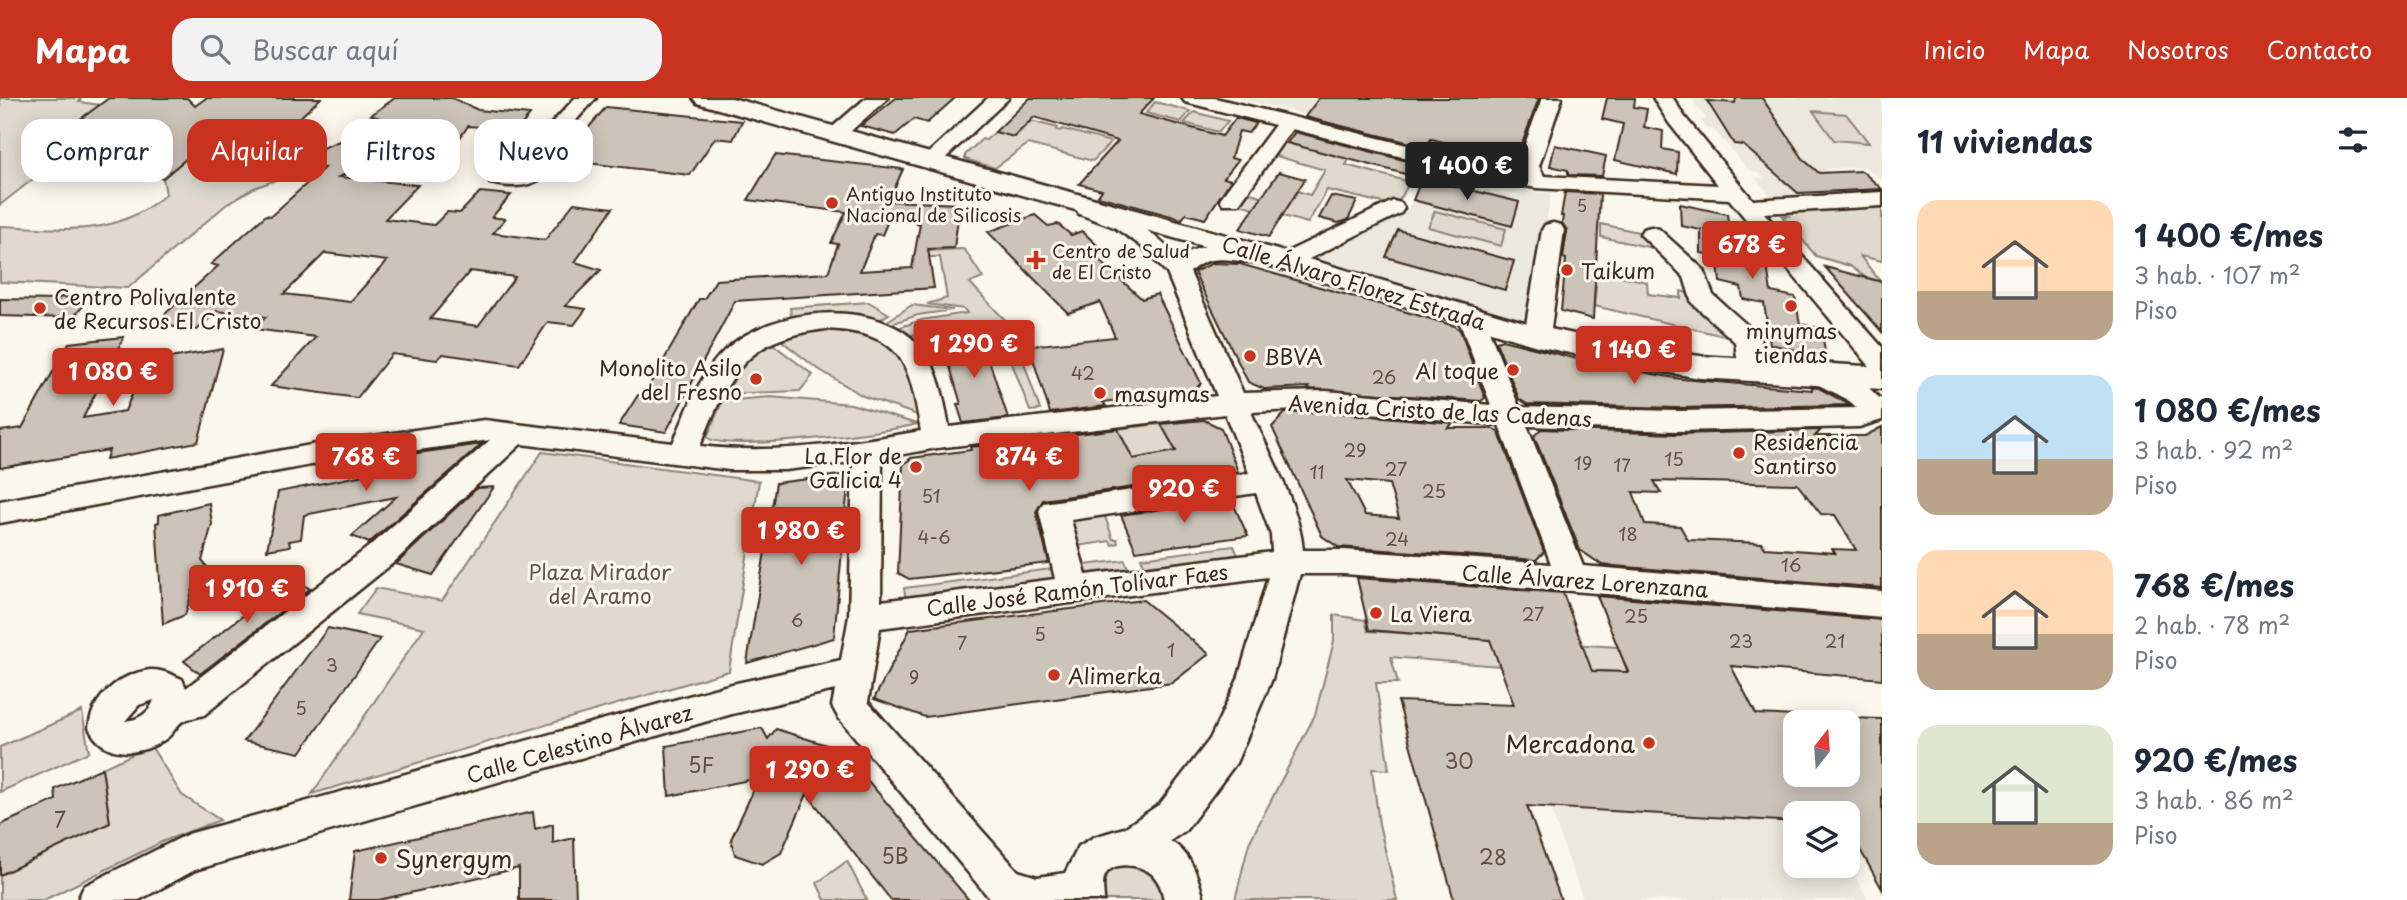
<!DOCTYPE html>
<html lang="es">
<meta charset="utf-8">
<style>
body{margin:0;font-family:"Playpen Sans",sans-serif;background:#f2f2f3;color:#1f2937;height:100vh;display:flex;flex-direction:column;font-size:26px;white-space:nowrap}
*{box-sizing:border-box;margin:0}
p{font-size:23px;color:#747a83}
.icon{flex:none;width:38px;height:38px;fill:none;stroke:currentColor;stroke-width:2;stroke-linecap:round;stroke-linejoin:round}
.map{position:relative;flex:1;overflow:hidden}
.side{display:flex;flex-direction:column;background:#fff;width:525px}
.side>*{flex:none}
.hud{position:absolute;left:21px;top:21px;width:665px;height:63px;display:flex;gap:14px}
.needle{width:46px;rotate:17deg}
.buttons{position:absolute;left:1783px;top:612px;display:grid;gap:14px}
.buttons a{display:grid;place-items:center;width:77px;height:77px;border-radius:14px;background:#fff;box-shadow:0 4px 18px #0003;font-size:35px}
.price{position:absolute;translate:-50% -60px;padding:0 16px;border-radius:7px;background:#c8321e;color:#fff;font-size:23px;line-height:46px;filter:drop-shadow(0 2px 4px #0008)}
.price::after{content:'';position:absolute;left:50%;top:42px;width:21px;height:16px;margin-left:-10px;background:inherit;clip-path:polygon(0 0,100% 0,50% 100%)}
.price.current{background:#222;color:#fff}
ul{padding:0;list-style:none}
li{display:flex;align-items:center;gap:21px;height:175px;padding:0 35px}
li span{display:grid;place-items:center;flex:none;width:196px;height:140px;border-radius:21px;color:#555}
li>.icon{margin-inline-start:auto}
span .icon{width:84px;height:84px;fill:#fffc;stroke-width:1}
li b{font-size:30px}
h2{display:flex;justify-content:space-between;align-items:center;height:84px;padding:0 35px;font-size:30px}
.tag{padding:0 24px;border-radius:21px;background:#fff;box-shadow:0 4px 18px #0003;font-size:24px;line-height:63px}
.tag.current{background:#c8321e;color:#fff}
header{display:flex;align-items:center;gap:42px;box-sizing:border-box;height:98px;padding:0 35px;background:#c8321e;color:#fff}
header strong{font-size:33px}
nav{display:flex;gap:38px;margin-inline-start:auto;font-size:24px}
.search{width:490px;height:63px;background:#f2f2f3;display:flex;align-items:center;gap:18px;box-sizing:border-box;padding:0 24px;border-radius:21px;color:#747a83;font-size:26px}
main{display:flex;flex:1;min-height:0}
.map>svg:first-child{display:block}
.built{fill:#ede8dd}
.green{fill:#dfd9ce;stroke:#8d8276;stroke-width:2}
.building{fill:#ccc4b9;stroke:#3b2a1e;stroke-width:2;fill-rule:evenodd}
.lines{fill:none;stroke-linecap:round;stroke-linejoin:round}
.minor-casing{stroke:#3b2a1e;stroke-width:5}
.major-casing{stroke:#3b2a1e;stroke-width:5}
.minor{fill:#fbf7ec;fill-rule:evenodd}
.major{fill:#fbf7ec;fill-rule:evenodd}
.poi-dot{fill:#c8321e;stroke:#fbf7ec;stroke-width:2.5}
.labels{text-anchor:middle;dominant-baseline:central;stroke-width:6;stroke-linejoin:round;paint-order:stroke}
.far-number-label{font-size:16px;fill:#5f5045}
.far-poi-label{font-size:18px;fill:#3b2a1e;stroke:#fbf7ec;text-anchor:start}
.number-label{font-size:18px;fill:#5f5045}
.poi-label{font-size:21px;fill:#3b2a1e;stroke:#fbf7ec;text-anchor:start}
.street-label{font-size:21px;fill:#3b2a1e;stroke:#fbf7ec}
.park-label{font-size:21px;fill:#64564a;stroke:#fbf7ec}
.near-number-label{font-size:21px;fill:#5f5045}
.near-poi-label{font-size:24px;fill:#3b2a1e;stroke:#fbf7ec;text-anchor:end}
</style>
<header>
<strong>Mapa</strong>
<div class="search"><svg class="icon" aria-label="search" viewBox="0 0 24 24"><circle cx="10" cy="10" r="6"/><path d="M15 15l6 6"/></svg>Buscar aquí</div>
<nav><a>Inicio</a><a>Mapa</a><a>Nosotros</a><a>Contacto</a></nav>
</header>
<main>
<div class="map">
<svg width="1882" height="802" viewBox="0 0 1882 802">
<rect width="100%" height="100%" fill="#fbf7ec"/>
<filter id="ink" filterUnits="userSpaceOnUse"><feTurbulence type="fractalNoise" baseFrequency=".0143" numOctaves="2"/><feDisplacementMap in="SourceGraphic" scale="14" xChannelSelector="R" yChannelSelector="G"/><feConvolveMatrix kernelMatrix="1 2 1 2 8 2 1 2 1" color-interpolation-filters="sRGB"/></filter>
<g filter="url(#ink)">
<!-- built -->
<path class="built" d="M1238 0H1551L1533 78 1397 46 1375 34Z
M1691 0H1882V82L1865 69 1825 71 1855 97 1773 100 1755 80H1763L1761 76 1749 72 1714 32 1707 31 1700 22 1706 21Z
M1424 75 1518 99 1519 96H1524V92L1551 95 1532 224 1310 161 1311 155 1409 110Z
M1500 568 1737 580 1809 716H1796V768H1848V765L1868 802H1583Z"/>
<!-- green -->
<path class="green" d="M0 0H81L79 4 100 7 68 31 94 33 0 107Z
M1155 4 1190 13 1181 24 1146 15Z
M1813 13 1846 16 1869 45 1834 42Z
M1194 14 1228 23 1219 34 1184 25Z
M1031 23 1058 30 1057 32 1060 33 1063 31 1111 44 1093 63 1028 46 995 70 965 61V57L982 41 986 42 995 34 1014 39Z
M1278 43 1349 61 1346 67 1410 84 1396 108 1327 92 1308 125 1239 106 1247 94 1289 106 1297 93 1310 97 1325 72 1269 56Z
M227 55 305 67 301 73 254 90 227 106 128 190 0 184V128C64 130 113 142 166 96L163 80 187 60 219 62Z
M1882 103V163L1860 158 1880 183 1865 179 1850 168 1816 158 1782 118H1789L1780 107Z
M1435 113 1506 131 1501 148 1428 129Z
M1601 126 1643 135 1662 152 1601 139Z
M962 151 965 152 983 180 970 185 1022 240 1017 244 1040 312 1030 313 1001 236 994 230 985 228 910 237 898 230 921 222 967 215 964 211 927 206 947 200 940 159H927L925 153Z
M1592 171 1647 184 1648 196 1681 200V193L1691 196 1741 242 1594 208 1596 188 1591 187Z
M869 204 889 216 879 222 834 214 791 218 790 210Z
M912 207 953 212 918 217 891 226 886 224Z
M812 231C844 231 887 234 905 266 913 281 916 302 920 318L863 298 815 269 778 240Z
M770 244 813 277 800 293 725 296 748 260Z
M770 299 851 306 917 326C891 334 719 355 707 339L722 303Z
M1161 326 1176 353 1133 361 1117 331Z
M542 354 759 383 729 573 312 696 424 530 357 516 376 490 442 503Z
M1064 415 1104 416 1113 441H1117L1118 445 1112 447 1110 443 1078 448Z
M1234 448 1240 462 1147 474 1141 460Z
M1125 462 1130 476 1080 482 1076 468Z
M1059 470 1063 484 906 504 904 490Z
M1334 517 1365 522 1368 533 1618 549 1620 553 1726 568 1737 580 1500 568 1391 559 1398 585H1376L1389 672 1372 671 1379 726 1397 802H1235L1249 745 1315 617 1334 543Z
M82 613 89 654 0 694V649Z
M151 648 182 697 220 722 164 743 44 802H0V777L110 725 102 670Z
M847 763 867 802H825L817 785Z
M1148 763 1171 802H1096L1106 765Z"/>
<!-- building -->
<path class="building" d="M109 0H187L195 8 206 0H321L257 59 227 55 219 62 187 60 163 80 97 75 145 36 67 31Z
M395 0H452L478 12 530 17 517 32 468 28 457 44 404 51 339 79 418 87 385 121 434 127 447 114 460 115 480 94 511 97 492 119 505 121 493 135 545 142 574 105 613 110 575 164 601 172 565 208 586 211 574 227 548 224 519 267 443 256 437 262 392 256 357 300 271 288 316 239 254 231 266 219 217 213 197 232 161 227 166 215 218 168 211 166 266 117 271 118 324 70 288 64 388 23 371 17ZM325 155 387 163 350 204 284 196ZM470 173 515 179 478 228 430 221Z
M896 0H955L927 25 914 21 895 37 861 28Z
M1030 0H1154L1139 16 1222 38 1236 20 1256 25 1248 35 1239 33 1231 60 1238 62 1224 80 1231 82 1205 121 1186 116 1182 121 1098 98 1102 92 1079 86 1118 43 1034 19 1014 39 995 34Z
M1319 0H1539L1516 62 1431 41 1427 49 1305 19Z
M1607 0H1635L1634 9 1647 11 1644 29 1663 33 1662 51 1678 54 1677 76 1615 62 1623 26 1602 21Z
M1736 0H1762L1804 62 1819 75 1862 73 1882 91 1798 95 1743 47 1734 46 1707 3 1735 5Z
M606 9 742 23 733 42 715 40 690 77 561 62Z
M1295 34 1419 66 1413 78 1287 45Z
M1555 47 1606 58 1602 78 1568 77V72L1550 68Z
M775 57 903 71 889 103 960 106 954 150 928 151 934 190 735 203 666 334 619 327 638 297 643 298 699 201H704L716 182 828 175 838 146 831 145 846 114 748 102ZM890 118 920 126 912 170 860 173 875 136 882 137Z
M1279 74 1305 81 1269 139 1240 131Z
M1422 80 1519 104 1512 128 1413 102Z
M1565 94 1600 96 1593 221 1561 213 1566 161 1563 160 1567 132 1562 125 1563 118H1561Z
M1331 98 1357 103 1348 122 1338 125 1319 120Z
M1680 106 1727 116 1730 139 1748 143 1751 164 1767 167 1771 194 1795 199 1800 226 1821 230 1826 259 1770 246 1764 205 1743 201 1741 189 1720 184 1717 158 1701 155V132L1681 128Z
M1035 117 1048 128 1058 126 1071 137 1082 133 1098 148 1087 151 1142 201 1157 196 1201 285 1189 299 1148 303 1145 299 1103 304 1106 308 1050 315 1029 248 1115 239 1100 204 1068 215 988 134Z
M1398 132 1514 163 1505 192 1386 159Z
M1213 165 1240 166 1455 228 1460 232 1485 300 1481 303 1308 291 1309 289 1264 291 1248 284 1194 174Z
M1825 169 1882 184V234Z
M61 199 91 200 72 220 0 218V201L57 202Z
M974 236 978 254 986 253 1008 320 963 325 957 306H961L941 239Z
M124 239 83 320 125 313 146 264 223 251 198 344 106 361 109 352 0 370V333L22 330 69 245Z
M1502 242 1593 265 1681 281 1812 292V289L1819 290 1850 307 1676 310 1527 306 1519 301 1496 244Z
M1326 314 1453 325 1448 330H1492L1499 335 1544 454 1536 462 1338 449 1322 438 1272 329 1285 315ZM1347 382 1389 386 1399 420 1365 417Z
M1204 322 1221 330 1238 374 1043 402 1036 414 1049 465 909 481 898 475 903 367 911 360 971 352 970 349 1118 331 1133 361 1176 353 1161 326Z
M1882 329V490L1602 467 1580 452 1534 338 1541 331 1676 336 1821 332 1815 338H1865ZM1654 383 1797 386 1821 416 1835 417 1856 452 1832 451 1835 455 1765 450 1762 445 1688 442 1680 428 1645 426 1633 394 1661 395Z
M482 346 369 445 352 438 396 399 304 417 301 441 289 443 290 448 267 452 278 394 374 375 375 361Z
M849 376 834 540 747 565 776 385Z
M494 389 433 477 396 466 477 390Z
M1231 401 1248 438 1136 453 1121 417Z
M209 405 212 426 202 463 208 470 197 478 185 517 163 526 156 425 159 424V417Z
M293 479 310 491 200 576 184 563Z
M1357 480 1563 495 1592 573 1628 574 1597 498 1882 522V581L1731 568 1756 616 1796 618V677H1848V620L1882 621V791L1848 730V716H1796V724L1527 708 1561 802H1454L1398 603 1514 607 1490 542 1369 532Z
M1143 502 1209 556 1172 585 925 619 874 601 910 531Z
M328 530 380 541 300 655 244 643Z
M762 630 768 641 776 631 836 650V661L848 659 969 802H891L807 696 781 755 762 766 735 757 731 741 759 680 669 698 666 648Z
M102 670 110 725 0 777V727L56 702 55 691Z
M533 714 535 731 553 726V745L574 740 576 802H519V770L379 802H349L355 753Z"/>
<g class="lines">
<!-- minor casing -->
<g class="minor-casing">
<path id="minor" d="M575 0H596L544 58 551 71C536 91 512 90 490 85L483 72C493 59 508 53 525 55ZM518 66 529 70 519 76 506 75 509 69Z
M866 0H888L843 40H829L826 36 829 32Z
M988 0H1009L938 67H924L920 63 924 59Z
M1182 0H1215L1521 75 1517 68 1542 0H1562L1539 68 1544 78 1718 87 1669 25 1653 0H1673L1684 18 1753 102 1882 94V108L1764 115 1882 249V275L1873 272 1729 101 1536 90 1489 81 1292 31 1239 106H1223L1220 101 1275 27 1185 4Z
M1393 103 1401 105 1404 110 1401 115 1307 162C1297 170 1291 174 1279 171L1275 166 1291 152Z
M1087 104C1125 114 1151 132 1178 160 1207 141 1239 145 1270 153L1274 158 1270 163C1241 170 1216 149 1190 174L1243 295 1326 293 1491 307 1458 220 1462 214 1471 212 1480 214 1484 220 1519 309 1676 313 1857 310C1843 294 1817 291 1810 279L1814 273C1837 266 1865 283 1879 300H1882V322L1859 329 1676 333 1527 328 1583 468 1882 493V519L1572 493 1344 476H1300L1272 581 1236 665 1186 732 1170 743C1192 756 1198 779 1204 802H1164C1162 792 1160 785 1153 777 1142 766 1110 761 1104 780 1102 786 1104 795 1104 802H991L838 619 832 608 835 592 732 616 195 772 139 802H78L84 788 188 736 732 586 841 562 849 518 853 364 785 372H729L521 346 393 465 204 617C198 619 189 620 183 623 176 627 172 638 164 642 139 659 103 660 89 630 92 599 119 576 150 572 161 571 173 577 182 581L186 590 371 447 490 342 311 367 0 425V403L311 347 484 322 673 345C687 314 699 276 725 252 772 208 882 198 924 253 940 275 944 303 949 329L1217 298 1167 175 1140 147 1114 129 1079 116 1076 111 1079 106ZM826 231C904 235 909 264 921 333 848 345 775 357 700 348 730 278 741 241 826 231ZM1326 311 1499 327 1551 466 1344 452H1303C1299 407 1269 355 1251 314ZM1225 316 1249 375 1043 405 1039 413 1055 481 881 503 882 360 937 350ZM1256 395 1271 437 1272 454 1086 477 1071 422ZM1268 479 1238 581 1210 641 1160 706 1124 730 1094 739 1079 748 1065 775 1037 779 1018 773 868 604 880 530ZM154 602C150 615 138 622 125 623L139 607Z
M1553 125 1561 127 1564 132 1550 238 1546 244 1537 246 1528 244 1524 238 1542 132 1545 127Z
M1651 129 1659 131 1704 172 1713 197 1756 235 1760 241 1765 274 1761 280 1752 283 1743 280 1739 274 1735 244 1692 205 1684 179 1640 136 1643 131Z"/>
</g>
<!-- major casing -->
<g class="major-casing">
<path id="major" d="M693 0H732L1247 143 1541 229 1630 248 1700 258 1882 269V291L1700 280 1630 268 1537 248 1227 155 697 5Z"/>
</g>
<!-- minor -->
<use href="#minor" class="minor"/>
<!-- major -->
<use href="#major" class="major"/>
</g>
</g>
<!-- markers -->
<g class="poi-dot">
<circle cx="832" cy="105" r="7"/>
<path d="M1032.5 151.5h7v7h7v7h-7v7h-7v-7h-7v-7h7z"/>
<circle cx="1567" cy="172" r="7"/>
<circle cx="1791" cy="208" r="7"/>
<circle cx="40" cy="210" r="7"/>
<circle cx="1250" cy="258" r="7"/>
<circle cx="1513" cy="272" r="7"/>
<circle cx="756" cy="281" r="7"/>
<circle cx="1100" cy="295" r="7"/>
<circle cx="1739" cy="355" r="7"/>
<circle cx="916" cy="369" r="7"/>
<circle cx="1376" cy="515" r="7"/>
<circle cx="1054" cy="577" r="7"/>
<circle cx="1649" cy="645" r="7"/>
<circle cx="381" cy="760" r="7"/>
</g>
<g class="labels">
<!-- far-number labels -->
<g class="far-number-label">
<text x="1582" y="107">5</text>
</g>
<!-- far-poi labels -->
<g class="far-poi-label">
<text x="846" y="95">Antiguo Instituto<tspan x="846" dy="21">Nacional de Silicosis</tspan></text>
<text x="1052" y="152">Centro de Salud<tspan x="1052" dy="21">de El Cristo</tspan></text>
</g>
<!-- number labels -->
<g class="number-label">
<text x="1083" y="274">42</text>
<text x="1384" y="278">26</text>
<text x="1355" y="351">29</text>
<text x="1674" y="360">15</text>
<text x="1583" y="364">19</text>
<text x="1622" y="366">17</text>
<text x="1396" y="370">27</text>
<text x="1317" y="373">11</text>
<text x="1434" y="392">25</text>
<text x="931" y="397">51</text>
<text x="1628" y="435">18</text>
<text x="934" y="438">4-6</text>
<text x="1397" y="440">24</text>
<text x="1791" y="466">16</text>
<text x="1533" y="515">27</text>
<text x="1636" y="517">25</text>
<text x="797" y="521">6</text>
<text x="1119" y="528">3</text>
<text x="1040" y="535">5</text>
<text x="1741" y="542">23</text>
<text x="1835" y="542">21</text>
<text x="962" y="544">7</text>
<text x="1171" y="551">1</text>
<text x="332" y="566">3</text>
<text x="914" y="578">9</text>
<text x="301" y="609">5</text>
</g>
<!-- poi labels -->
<g class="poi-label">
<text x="1581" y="172">Taikum</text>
<text x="54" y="198">Centro Polivalente<tspan x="54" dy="24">de Recursos El Cristo</tspan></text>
<text x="1791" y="232" text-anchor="middle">minymas<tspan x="1791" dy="24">tiendas</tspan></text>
<text x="1264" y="258">BBVA</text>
<text x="742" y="269" text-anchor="end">Monolito Asilo<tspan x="742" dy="24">del Fresno</tspan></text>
<text x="1499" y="272" text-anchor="end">Al toque</text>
<text x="1114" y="295">masymas</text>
<text x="1753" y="343">Residencia<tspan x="1753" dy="24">Santirso</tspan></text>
<text x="902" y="357" text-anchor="end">La Flor de<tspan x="902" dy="24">Galicia 4</tspan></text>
<text x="1390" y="515">La Viera</text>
<text x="1068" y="577">Alimerka</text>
</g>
<!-- street labels -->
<g class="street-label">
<text transform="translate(1354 184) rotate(17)">Calle Álvaro Florez Estrada</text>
<text transform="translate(1440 312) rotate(3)">Avenida Cristo de las Cadenas</text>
<text transform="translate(1585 482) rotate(4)">Calle Álvarez Lorenzana</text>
<text transform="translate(1077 491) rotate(-7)">Calle José Ramón Tolívar Faes</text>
<text transform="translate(579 645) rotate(-16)">Calle Celestino Álvarez</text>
</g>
<!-- park labels -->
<g class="park-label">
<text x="600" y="473">Plaza Mirador<tspan x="600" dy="24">del Aramo</tspan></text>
</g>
<!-- near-number labels -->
<g class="near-number-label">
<text x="1459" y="662">30</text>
<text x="701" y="666">5F</text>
<text x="60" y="721">7</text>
<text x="895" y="757">5B</text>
<text x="1493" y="758">28</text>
</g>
<!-- near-poi labels -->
<g class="near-poi-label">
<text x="1635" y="645">Mercadona</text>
<text x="395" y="760" text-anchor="start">Synergym</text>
</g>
</g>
</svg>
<div class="buttons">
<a><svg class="needle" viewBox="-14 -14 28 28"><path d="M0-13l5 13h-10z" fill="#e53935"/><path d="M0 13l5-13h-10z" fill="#747a83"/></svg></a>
<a><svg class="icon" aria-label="layers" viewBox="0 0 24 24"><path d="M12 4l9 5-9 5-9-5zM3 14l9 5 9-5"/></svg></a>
</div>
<b class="price current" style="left:1467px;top:104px">1 400 €</b>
<b class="price" style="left:1752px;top:183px">678 €</b>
<b class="price" style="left:974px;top:282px">1 290 €</b>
<b class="price" style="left:1634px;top:288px">1 140 €</b>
<b class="price" style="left:113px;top:310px">1 080 €</b>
<b class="price" style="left:366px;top:395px">768 €</b>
<b class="price" style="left:1029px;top:395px">874 €</b>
<b class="price" style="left:1184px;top:427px">920 €</b>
<b class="price" style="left:801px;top:469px">1 980 €</b>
<b class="price" style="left:247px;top:527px">1 910 €</b>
<b class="price" style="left:810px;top:708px">1 290 €</b>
<div class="hud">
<a class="tag">Comprar</a>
<a class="tag current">Alquilar</a>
<a class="tag">Filtros</a>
<a class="tag">Nuevo</a>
</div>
</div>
<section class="side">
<h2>11 viviendas<svg class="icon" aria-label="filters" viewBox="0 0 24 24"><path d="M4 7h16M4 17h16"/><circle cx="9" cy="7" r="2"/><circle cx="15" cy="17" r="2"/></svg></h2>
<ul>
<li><span style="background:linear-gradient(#ffd9b3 65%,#b9a48a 0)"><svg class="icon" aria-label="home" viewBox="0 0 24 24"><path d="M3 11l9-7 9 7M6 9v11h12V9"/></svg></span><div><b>1 400 €/mes</b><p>3 hab. · 107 m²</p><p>Piso</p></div></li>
<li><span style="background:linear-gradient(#bfe0f5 60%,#b9a48a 0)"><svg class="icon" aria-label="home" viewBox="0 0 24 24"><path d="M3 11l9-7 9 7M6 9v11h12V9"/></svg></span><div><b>1 080 €/mes</b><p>3 hab. · 92 m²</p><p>Piso</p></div></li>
<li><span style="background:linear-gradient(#ffd9b3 60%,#b9a48a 0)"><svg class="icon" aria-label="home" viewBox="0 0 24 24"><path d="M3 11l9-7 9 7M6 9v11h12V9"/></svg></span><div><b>768 €/mes</b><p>2 hab. · 78 m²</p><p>Piso</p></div></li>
<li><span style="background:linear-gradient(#dfe7d0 70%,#b9a48a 0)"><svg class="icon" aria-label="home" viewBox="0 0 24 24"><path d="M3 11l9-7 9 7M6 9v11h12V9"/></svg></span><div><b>920 €/mes</b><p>3 hab. · 86 m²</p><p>Piso</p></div></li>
</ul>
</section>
</main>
